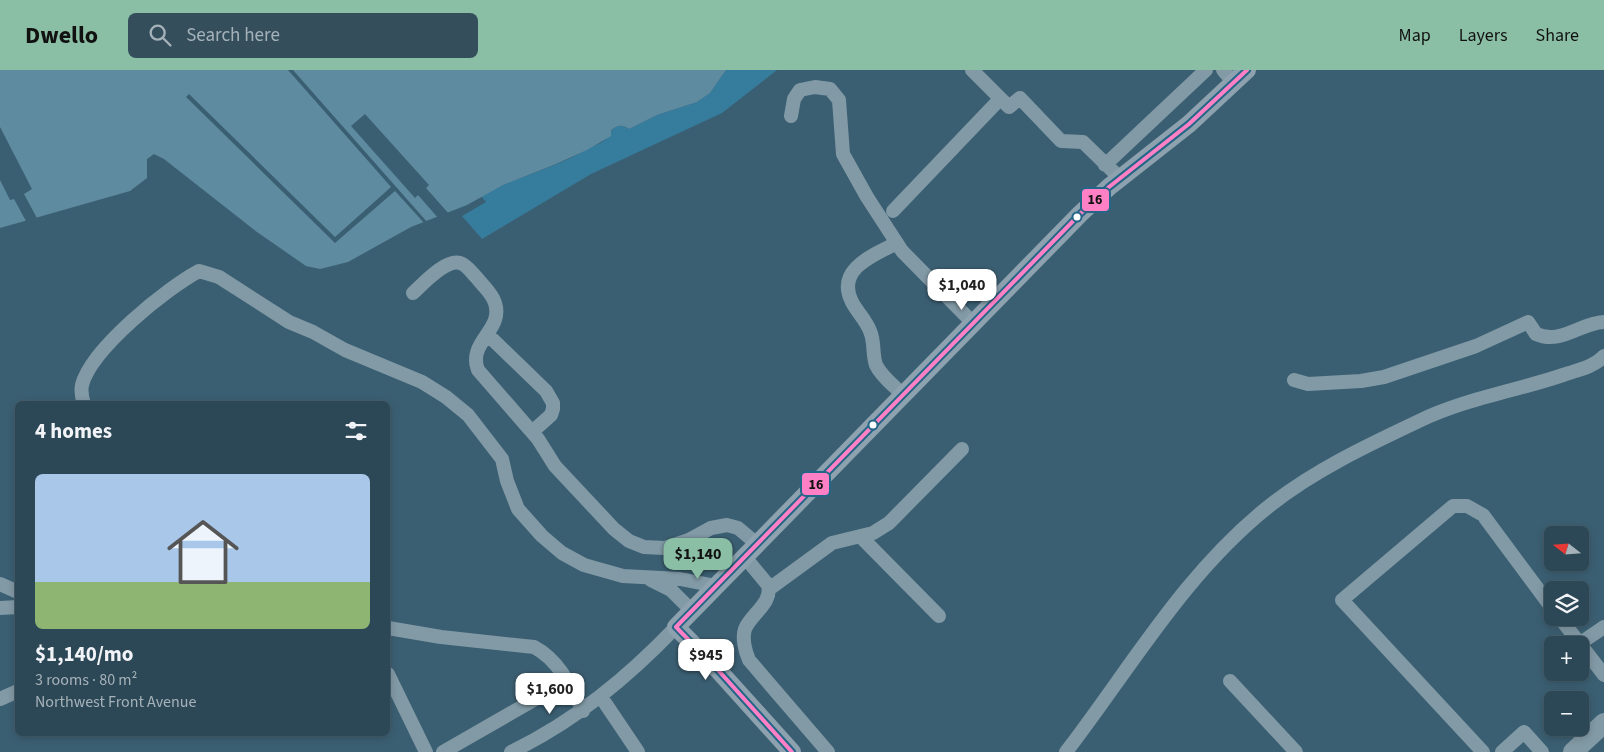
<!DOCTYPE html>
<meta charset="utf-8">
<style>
body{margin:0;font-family:"Source Sans 3",sans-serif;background:#344e5c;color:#f1f3f6;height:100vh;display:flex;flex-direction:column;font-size:19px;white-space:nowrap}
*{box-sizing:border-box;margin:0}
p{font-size:16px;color:#a6b2b9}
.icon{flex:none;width:28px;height:28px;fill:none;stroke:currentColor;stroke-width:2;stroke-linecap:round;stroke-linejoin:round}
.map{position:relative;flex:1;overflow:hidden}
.sheet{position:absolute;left:15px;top:331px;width:375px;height:335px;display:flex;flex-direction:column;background:#2c4756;border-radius:8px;box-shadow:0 2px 8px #0003,0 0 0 1px #485f6c}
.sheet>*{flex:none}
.needle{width:32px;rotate:287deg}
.fabs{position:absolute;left:1544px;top:456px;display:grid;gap:10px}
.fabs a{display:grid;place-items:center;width:45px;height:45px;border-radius:8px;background:#2c4756;box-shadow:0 2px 8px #0003,0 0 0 1px #485f6c;font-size:25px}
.price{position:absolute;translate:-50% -42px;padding:0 11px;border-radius:10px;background:#fff;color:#222;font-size:16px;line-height:32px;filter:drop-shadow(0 1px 2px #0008)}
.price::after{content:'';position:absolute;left:50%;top:30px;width:15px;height:11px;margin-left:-8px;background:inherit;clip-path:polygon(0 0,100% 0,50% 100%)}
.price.selected{background:#8abfa5;color:#111}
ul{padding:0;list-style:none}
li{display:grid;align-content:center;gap:10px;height:265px;padding:0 20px}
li+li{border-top:1px solid #485f6c}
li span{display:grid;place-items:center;height:155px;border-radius:8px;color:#555}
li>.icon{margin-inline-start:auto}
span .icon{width:90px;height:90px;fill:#fffc;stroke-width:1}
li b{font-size:21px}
h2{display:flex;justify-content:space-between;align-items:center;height:60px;padding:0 20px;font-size:21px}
header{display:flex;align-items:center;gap:30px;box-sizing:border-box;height:70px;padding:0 25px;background:#8abfa5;color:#111}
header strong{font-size:24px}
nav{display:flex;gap:28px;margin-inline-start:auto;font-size:18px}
.search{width:350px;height:45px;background:#344e5c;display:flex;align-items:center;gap:12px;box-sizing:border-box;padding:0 18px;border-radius:8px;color:#a6b2b9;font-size:19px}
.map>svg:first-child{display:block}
.green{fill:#367c9c}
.water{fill:#5f8ba1}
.pier{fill:#3b5f72}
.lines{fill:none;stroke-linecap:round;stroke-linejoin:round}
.minor{stroke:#829aa6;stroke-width:14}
.major{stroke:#8da2ae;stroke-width:18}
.highway{stroke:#829aa5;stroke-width:20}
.bus-1-casing{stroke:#246688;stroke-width:8}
.bus-1{stroke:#ff80c5;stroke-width:4}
.bus-dot{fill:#fff;stroke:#246688;stroke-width:2}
.line-badge{stroke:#246688;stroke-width:2}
.pale-badge-label{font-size:14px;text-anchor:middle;font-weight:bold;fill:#111}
</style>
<header>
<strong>Dwello</strong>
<div class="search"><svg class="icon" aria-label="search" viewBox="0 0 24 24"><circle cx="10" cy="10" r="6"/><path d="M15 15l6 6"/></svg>Search here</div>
<nav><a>Map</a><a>Layers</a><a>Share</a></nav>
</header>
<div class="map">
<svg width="1604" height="682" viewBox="0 0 1604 682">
<rect width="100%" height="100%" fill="#3b5f72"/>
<!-- green -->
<path class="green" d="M726 0H777L722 43 591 104 482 169 462 146 486 132 481 126 490 121C522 105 558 97 589 78 594 76 602 73 606 69 614 59 614 51 629 59L657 45 697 32 710 23Z"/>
<!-- water -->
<path class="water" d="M0 0H726L710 23 697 32 657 45 629 59C622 55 617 54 611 61V66L587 80 556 94 503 115 467 135 411 157 348 192 320 199 306 196 257 162 164 89 154 84 147 89V108L130 121 0 158Z"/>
<!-- pier -->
<path class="pier" d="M288 0H293L428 153 425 154 395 121 335 173 186 27 189 24 335 167 391 117Z
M365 44 429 115 426 118 450 145 439 149 418 125 415 128 351 56Z
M0 57 32 119 24 124 38 150 27 153 14 129 10 130 0 110Z"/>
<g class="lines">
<!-- minor -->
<path class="minor" d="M972 0 1009 37 1020 28 1061 71 1083 72 1120 108
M1223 0 1234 13
M791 46 794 29 800 20 815 17 830 19 839 30 843 84 867 127 902 181 973 253
M1105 95 1206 0
M893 141 1000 29
M897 173C874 185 835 199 852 232 857 242 866 250 870 261 875 272 872 284 876 295 881 306 894 316 902 324
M413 223C423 214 445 189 460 193 467 195 472 203 477 208 483 216 492 223 495 233 504 260 467 272 478 300L538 369 555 396 614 459 629 471 644 477 665 478 689 470 711 458 727 455 738 458 757 474
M487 264 546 321 553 333V339L551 345 532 362
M1294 310 1308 314 1361 311 1384 307 1476 276 1528 252 1536 264C1561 275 1580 253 1604 252
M84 334C82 328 81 320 82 315 91 279 167 218 199 201L219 207 289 252 313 262 345 280 422 312 446 327 468 345 502 389 507 411 518 439 542 466 562 483 584 495 623 506 680 509 716 516
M861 467 939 546
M744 486 768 515C773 533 751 544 745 559 742 568 745 581 749 590L828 682
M651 510 671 520 692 541
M0 514 18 522
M769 519 832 473 873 463 889 453 962 379
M0 538 18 537
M1560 548 1604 605
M388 558 441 567 534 577C559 590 571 617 583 641
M1579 574 1604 557
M388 604 426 682
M1230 611 1296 682
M601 627 638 682
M0 629 18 621
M443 682 567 611
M511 682C575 651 627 608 676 557
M1066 682C1130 599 1184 504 1268 437 1313 401 1366 376 1419 351 1464 329 1516 321 1563 305 1577 300 1594 297 1604 286
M1483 682 1342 530 1453 436H1467L1483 445 1552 538
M1502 682 1524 662 1542 682"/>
<!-- major -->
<path class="major" d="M792 682 718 600 676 557 1080 144 1109 117 1189 54 1247 0"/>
<!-- highway -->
<path class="highway" d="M1573 682 1604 653"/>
<!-- bus-1 casing -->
<g class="bus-1-casing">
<path id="bus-1" d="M676 557 1080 144 1109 117 1189 54 1247 0
M676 557 718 600 792 682"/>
</g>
<!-- bus-1 -->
<use href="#bus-1" class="bus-1"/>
</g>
<!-- markers -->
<g class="bus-dot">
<circle cx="1077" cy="147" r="4.5"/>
<circle cx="873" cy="355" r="4.5"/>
</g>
<g class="line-badge">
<rect x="1081" y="118" width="29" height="24" rx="5" fill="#ff80c5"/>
<rect x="801" y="402" width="29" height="24" rx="5" fill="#ff80c5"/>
</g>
<g class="pale-badge-label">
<text x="1095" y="134">16</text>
<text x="816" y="419">16</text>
</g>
</svg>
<div class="fabs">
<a><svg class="needle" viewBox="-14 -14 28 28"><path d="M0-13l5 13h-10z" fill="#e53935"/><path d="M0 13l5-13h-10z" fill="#a6b2b9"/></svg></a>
<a><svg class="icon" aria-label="layers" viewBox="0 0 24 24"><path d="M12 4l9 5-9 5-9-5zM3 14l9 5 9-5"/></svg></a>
<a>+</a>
<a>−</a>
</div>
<b class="price" style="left:962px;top:241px">$1,040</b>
<b class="price selected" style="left:698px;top:510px">$1,140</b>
<b class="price" style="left:706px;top:611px">$945</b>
<b class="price" style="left:550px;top:645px">$1,600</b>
<section class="sheet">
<h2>4 homes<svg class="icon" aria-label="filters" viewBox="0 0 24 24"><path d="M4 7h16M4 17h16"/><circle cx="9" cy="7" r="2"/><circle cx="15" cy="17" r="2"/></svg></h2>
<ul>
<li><span style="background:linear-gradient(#a9c7e8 70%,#8fb573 0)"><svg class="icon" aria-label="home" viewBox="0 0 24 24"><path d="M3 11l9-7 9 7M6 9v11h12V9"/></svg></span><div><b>$1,140/mo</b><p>3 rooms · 80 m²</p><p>Northwest Front Avenue</p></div></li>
</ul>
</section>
</div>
